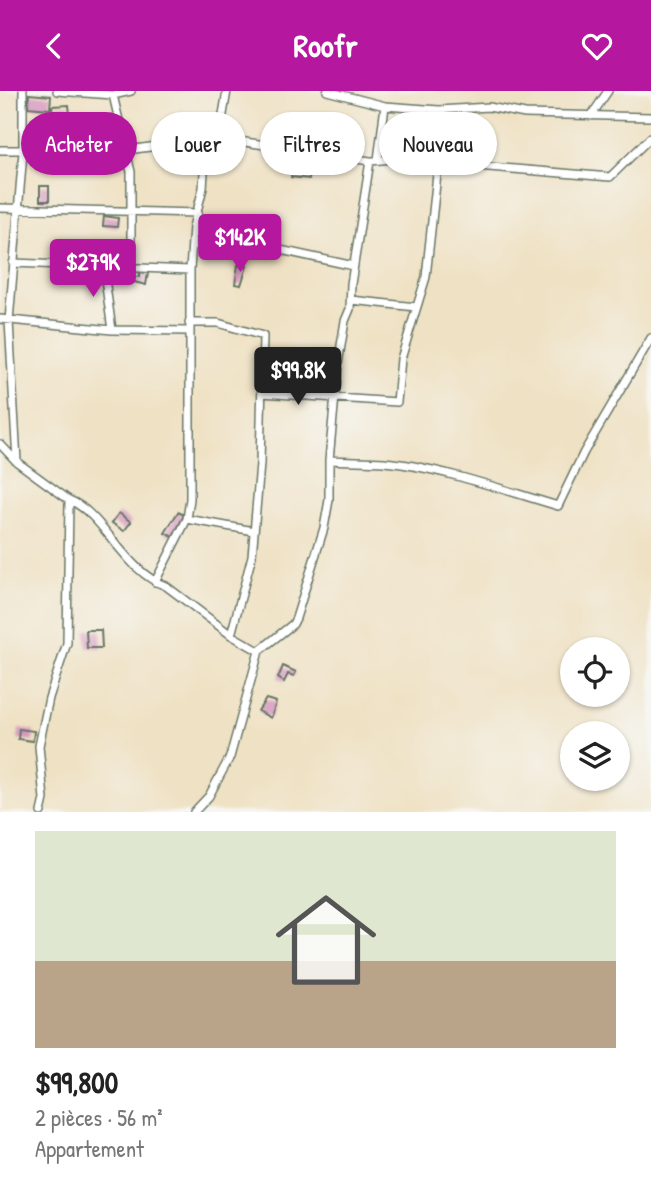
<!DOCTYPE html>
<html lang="fr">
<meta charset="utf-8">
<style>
body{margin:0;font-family:"Patrick Hand",sans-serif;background:#f2f2f2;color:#222;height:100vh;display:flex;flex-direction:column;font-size:26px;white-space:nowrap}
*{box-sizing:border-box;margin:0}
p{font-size:23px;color:#767676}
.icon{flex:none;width:38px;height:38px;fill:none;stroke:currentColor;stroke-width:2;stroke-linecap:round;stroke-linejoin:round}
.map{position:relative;height:721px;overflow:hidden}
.details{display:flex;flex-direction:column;background:#fff;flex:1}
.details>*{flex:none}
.guide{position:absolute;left:21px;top:21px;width:609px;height:63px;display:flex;gap:14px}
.controls{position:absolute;left:560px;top:546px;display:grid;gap:14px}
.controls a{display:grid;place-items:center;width:70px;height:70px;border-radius:50%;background:#fff;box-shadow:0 2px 5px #0004;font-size:35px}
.price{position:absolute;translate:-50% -60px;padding:0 16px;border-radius:7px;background:#b5179e;color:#fff;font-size:23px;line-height:46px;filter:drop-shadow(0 2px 4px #0008)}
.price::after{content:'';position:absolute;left:50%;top:42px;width:21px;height:16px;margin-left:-10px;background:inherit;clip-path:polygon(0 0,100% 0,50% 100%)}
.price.on{background:#222;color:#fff}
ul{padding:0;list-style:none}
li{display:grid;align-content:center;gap:14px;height:371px;padding:0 35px}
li+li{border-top:2px solid #e0e0e0}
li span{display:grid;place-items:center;height:217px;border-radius:0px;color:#555}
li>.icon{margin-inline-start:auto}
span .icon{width:126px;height:126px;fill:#fffc;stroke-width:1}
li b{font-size:30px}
.chip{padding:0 24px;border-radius:32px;background:#fff;box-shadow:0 2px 5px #0004;font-size:24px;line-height:63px}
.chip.on{background:#b5179e;color:#fff}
header{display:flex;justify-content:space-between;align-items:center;height:91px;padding:0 35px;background:#b5179e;color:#fff;font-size:32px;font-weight:700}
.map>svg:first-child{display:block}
.building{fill:#d798c0}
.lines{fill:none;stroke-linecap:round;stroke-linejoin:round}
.minor-casing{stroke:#687666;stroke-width:10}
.minor{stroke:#fff;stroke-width:7}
</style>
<header><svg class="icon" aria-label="back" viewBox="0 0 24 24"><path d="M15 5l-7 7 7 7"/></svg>Roofr<svg class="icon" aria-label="heart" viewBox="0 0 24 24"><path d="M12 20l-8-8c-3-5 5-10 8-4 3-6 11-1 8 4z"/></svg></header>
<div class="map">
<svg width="651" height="721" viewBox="0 0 651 721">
<rect width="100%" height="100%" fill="#f6f6f2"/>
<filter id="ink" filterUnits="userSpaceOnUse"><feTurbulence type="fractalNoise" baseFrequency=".0143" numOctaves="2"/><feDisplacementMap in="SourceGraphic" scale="14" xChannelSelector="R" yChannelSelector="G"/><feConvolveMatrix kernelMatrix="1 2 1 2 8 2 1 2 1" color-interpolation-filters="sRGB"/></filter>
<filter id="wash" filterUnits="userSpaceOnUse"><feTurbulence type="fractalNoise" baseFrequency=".00686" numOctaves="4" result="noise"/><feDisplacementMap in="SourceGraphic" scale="28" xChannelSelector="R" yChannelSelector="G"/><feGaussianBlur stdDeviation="1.57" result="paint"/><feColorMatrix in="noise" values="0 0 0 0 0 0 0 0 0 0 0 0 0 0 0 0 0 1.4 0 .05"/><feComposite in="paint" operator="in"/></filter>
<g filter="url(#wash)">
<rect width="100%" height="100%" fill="#efe1c3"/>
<g id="blocks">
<!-- building -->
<path class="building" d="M29 3 51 5 50 18 28 16Z
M69 14 70 24H53L52 15Z
M292 79 310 81 309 88 291 86Z
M40 95H49V110H40Z
M104 125 118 127 117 136 103 135Z
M238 174 247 175 241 194 235 193Z
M140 181 148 182 146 194 130 190V185L140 186Z
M178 421 184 424 173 446 165 442Z
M119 422 131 431 124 440 112 432Z
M86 539H101L102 557H87Z
M283 575 296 581 294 585 288 583 284 591 278 587Z
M266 608 276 611 271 627 258 620Z
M19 638 34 640 33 650 18 648Z"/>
</g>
</g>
<g filter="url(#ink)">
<use href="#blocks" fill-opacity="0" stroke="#687666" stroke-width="2"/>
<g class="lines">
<!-- minor casing -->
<g class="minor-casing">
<path id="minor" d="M57 0 113 4 131 0
M327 0 385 15 439 19 489 16 525 23 651 26
M113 4 131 81V176
M591 25 608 0
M219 47 227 0
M0 59H127L219 47 370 70 393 68 610 86 651 46
M378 69 385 15
M0 117 198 122
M193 136 230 144 239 150 354 175
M13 172 190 179
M103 173 112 239
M351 209 416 216
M0 228 112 239 189 240
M189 232H218L263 245 260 373 252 465 231 544
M262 302 397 311 401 268 426 186 438 74
M0 353 17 371 69 409 67 552 49 607 39 655 44 708 41 721
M329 369C347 370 366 370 384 371 435 375 507 400 558 415L584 361 651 247
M17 370 9 230 23 61V0
M69 409C104 422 124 481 166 495L231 544 259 560
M187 428 254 440
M155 491 187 428 190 408V179L193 136 203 97 206 51
M194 721 209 705 230 666 259 560 293 533 296 527 324 437 329 409V369L338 273 345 230 350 218 351 193 370 70"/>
</g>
<!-- minor -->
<use href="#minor" class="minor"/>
</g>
</g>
</svg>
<div class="controls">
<a><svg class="icon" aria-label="locate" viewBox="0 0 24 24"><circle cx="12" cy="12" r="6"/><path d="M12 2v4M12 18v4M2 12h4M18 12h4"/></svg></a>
<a><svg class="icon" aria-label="layers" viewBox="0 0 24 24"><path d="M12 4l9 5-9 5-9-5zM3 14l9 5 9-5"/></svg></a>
</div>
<b class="price" style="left:240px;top:183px">$142K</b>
<b class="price" style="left:93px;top:208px">$279K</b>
<b class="price on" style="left:298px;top:316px">$99.8K</b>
<div class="guide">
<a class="chip on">Acheter</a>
<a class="chip">Louer</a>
<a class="chip">Filtres</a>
<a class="chip">Nouveau</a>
</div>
</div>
<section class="details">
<ul>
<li><span style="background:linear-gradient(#dfe7d0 60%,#b9a48a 0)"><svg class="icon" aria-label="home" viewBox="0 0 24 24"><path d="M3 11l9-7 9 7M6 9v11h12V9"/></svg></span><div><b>$99,800</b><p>2 pièces · 56 m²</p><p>Appartement</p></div></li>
</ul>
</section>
